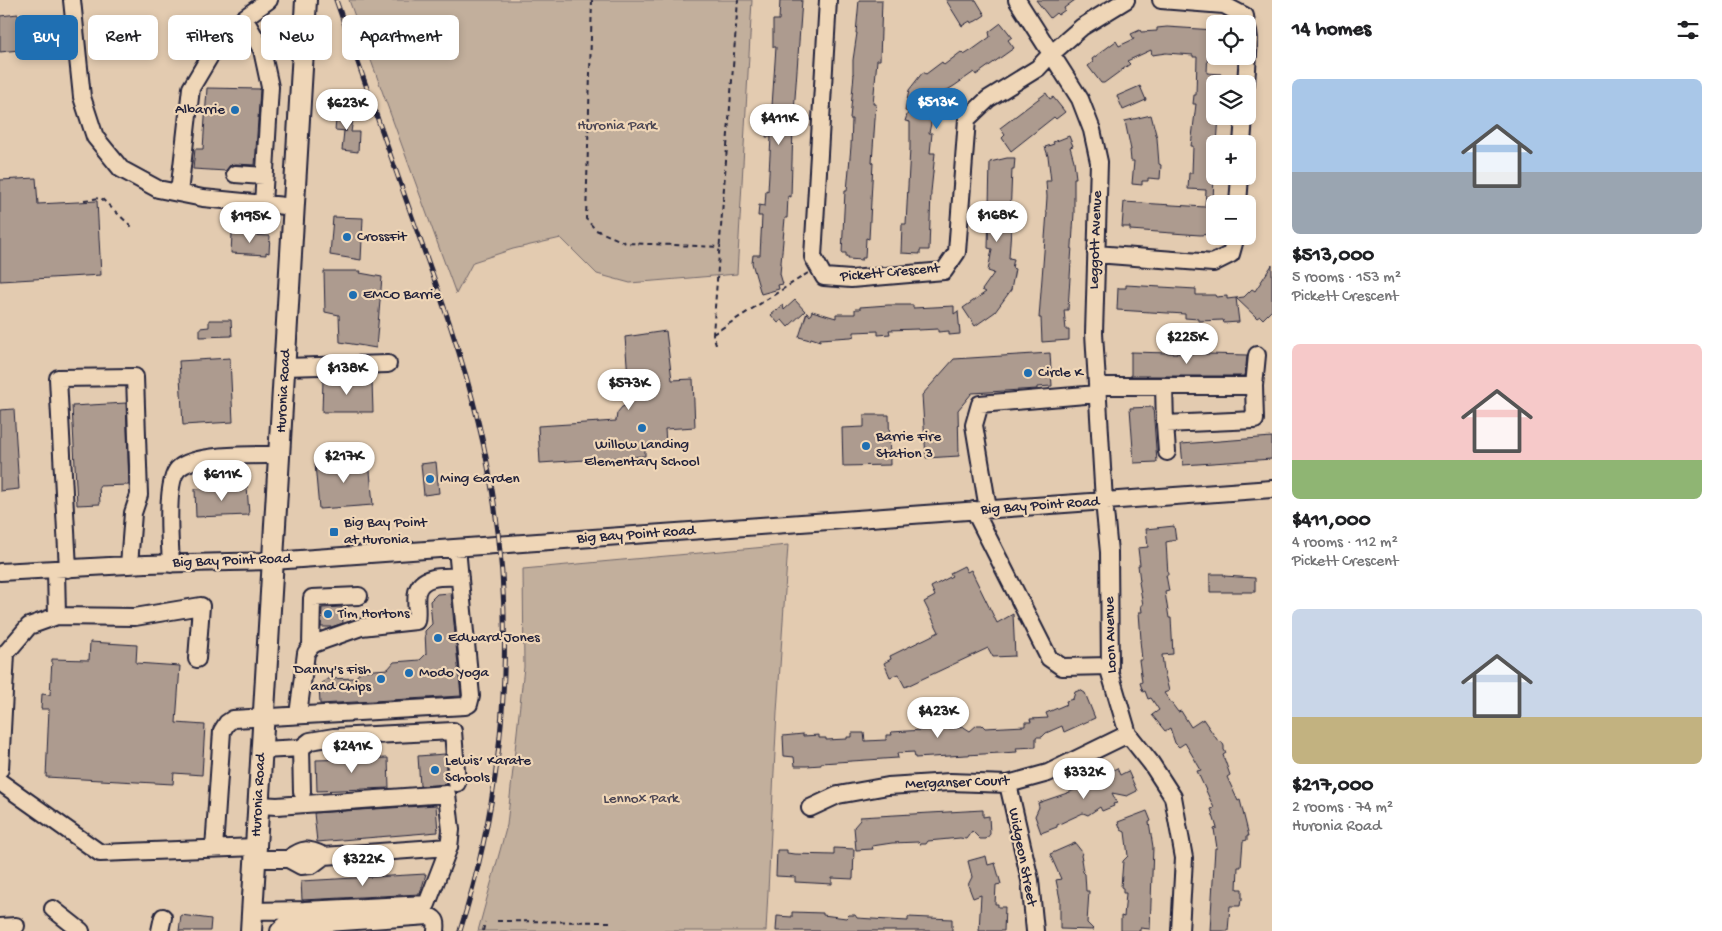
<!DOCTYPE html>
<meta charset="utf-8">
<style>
body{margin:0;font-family:"Gochi Hand",sans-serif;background:#f2f2f2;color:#202124;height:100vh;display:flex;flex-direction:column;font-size:19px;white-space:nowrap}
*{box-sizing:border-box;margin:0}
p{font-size:16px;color:#757577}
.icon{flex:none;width:28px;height:28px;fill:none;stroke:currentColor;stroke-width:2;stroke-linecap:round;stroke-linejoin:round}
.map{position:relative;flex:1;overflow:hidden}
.details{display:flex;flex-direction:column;background:#fff;width:450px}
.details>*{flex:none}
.banner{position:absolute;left:15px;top:15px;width:475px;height:45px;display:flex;gap:10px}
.tools{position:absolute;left:1206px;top:15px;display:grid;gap:10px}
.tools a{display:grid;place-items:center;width:50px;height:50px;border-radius:8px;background:#fff;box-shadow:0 2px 8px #0003;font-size:25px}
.price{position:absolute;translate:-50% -42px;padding:0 11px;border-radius:18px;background:#fff;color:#222;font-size:16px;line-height:32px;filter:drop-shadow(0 1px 2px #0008)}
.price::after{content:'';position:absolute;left:50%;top:30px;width:15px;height:11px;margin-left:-8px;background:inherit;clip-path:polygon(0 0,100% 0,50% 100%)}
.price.selected{background:#1f6fb2;color:#fff}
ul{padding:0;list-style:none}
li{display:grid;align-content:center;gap:10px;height:265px;padding:0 20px}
li span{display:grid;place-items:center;height:155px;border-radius:8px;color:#555}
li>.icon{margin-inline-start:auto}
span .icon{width:90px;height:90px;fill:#fffc;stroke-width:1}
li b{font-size:21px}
h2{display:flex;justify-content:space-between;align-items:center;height:60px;padding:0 20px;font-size:21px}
.tag{padding:0 18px;border-radius:8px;background:#fff;box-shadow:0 2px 8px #0003;font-size:18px;line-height:45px}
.tag.selected{background:#1f6fb2;color:#fff}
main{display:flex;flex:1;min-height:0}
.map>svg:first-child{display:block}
.green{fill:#c2af9c;stroke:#72686c}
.building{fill:#ad9b8f;stroke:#22223b}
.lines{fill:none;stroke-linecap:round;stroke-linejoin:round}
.minor-casing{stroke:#22223b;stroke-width:20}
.major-casing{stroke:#22223b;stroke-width:24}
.path{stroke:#22223b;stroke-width:2;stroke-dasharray:5 4;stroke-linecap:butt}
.minor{stroke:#efd6b7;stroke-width:16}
.major{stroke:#efd6b7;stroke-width:20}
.rail-casing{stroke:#22223b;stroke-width:5}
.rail{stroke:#efd6b7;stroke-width:3;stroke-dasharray:9;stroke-linecap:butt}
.poi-dot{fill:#1f6fb2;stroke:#efd6b7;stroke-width:2}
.labels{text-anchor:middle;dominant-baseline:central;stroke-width:4.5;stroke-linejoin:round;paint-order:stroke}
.poi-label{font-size:15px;fill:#22223b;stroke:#efd6b7;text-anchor:start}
.park-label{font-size:15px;fill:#4a4553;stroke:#efd6b7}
.street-label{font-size:15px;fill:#22223b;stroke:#efd6b7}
</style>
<main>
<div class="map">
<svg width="1272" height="931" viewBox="0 0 1272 931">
<rect width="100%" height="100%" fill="#e3cbb0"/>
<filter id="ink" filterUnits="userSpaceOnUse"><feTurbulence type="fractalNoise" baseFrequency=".02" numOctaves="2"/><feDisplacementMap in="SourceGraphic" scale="10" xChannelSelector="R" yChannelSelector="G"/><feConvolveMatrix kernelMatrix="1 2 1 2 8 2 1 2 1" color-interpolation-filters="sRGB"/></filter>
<g filter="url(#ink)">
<!-- green -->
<path class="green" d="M349 0H752L737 274 630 283 597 274 561 238 513 249 473 262 456 294Z
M788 545 777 712 766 931H478L507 825 524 667 523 569Z"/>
<!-- building -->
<path class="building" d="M780 0H802L793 126 791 197 788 196 787 218H785L780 274 783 284 778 285 779 289 761 294 752 263 753 255H760L762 216H758L759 205 765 206 766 190 768 191 771 137H766L767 106H772L776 47H773V20H779Z
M859 0H882L880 60H877L873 104H876L872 163H873L869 239 866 238 865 258H862V260L848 259 849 257H846V253H842L845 191H847L851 146 852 119H850L854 74H853V60L857 33H856Z
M946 0H976L985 15 976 21 971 23 970 21 962 26Z
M1036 0H1075L1064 8 1065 10 1058 15 1056 13 1050 18Z
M18 14 19 27 32 26 33 40 18 41 19 50 0 52V16Z
M1001 23 1012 37 1008 40 1014 48 976 75 974 72 954 86 944 92 935 104 929 133H932L930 153H935L931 192 929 250H920V254L901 253 902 224H906L910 148V122L905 121 908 112 905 111 909 90 923 72 926 74 942 62 944 65 961 52 964 55 972 50 990 37 989 32Z
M1167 27 1215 30V41H1210V47L1208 46 1207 73 1221 74 1220 84H1215V116H1219L1217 144H1215L1213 204H1215V229H1212V234L1200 235 1130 230V227H1122L1124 202 1205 207 1206 190 1188 189 1189 173H1192L1193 146H1191L1196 104H1193L1194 95H1196L1197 57H1193V55L1166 53 1152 55 1151 50 1127 61 1130 64 1104 83H1101L1088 66 1093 62 1092 59 1116 41 1119 46 1134 39 1131 34 1140 30 1141 32 1157 31V28Z
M1140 86 1146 100 1123 110 1117 96Z
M207 88 260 89 255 165 235 164 230 165 226 171 193 169 195 149H203Z
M1046 93 1050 99 1053 97 1065 112 1056 119 1054 117 1011 151 1002 138 1005 135 1000 128Z
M337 111 354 113 351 132H359L358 152 342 150 344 131H347L335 130Z
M1151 115 1157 138 1159 164 1161 165 1160 179 1148 178V181H1142V185L1132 184 1134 161H1131L1130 150H1131L1125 121Z
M1069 136 1073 146 1070 147 1074 161 1076 178H1074V213L1068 310H1064L1066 330H1069V340L1042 342 1041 318H1039L1047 212H1046L1047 197 1046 181H1051L1048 156 1045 147 1054 144 1053 142 1059 140Z
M1007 158H1015L1014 169H1012L1010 217 1015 218V228H1011L1009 258 1014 259 1012 268 1015 269 1011 290 995 312 975 326 963 308 986 292 982 290 994 273 988 271 992 249 988 248 990 162Z
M36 178 38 204 97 201 101 275 0 281V180Z
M333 217 363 218 361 260 330 255Z
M232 234 270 236 269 253 266 252V255L231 253Z
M1272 265V310L1263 319 1260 316 1257 318 1236 298 1239 322 1224 323 1223 320 1198 321V319L1185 318V314L1117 310 1118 288H1126V285L1196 289V295H1215L1216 297 1227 296V299L1244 297 1252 289 1255 291Z
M324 271H361L360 273 382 277 376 348 340 342 339 315 325 312Z
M795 300 805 311 788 327 782 320 778 323 771 315 783 305 784 310Z
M888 305H913V308L954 306V314L958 311 960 334 949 335V331L938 332V329L918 330V329L889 330 890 334 878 335V331L854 332V336L851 337 820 339V341L811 338 810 340 799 337 807 312 810 316 812 311 836 318V314H855V309H860V307Z
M209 320H231L232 336 200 337V328L209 327Z
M666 331 672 380 693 379 695 427 665 429 666 444 645 445V456L540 463 538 426 616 421 617 413 622 407 630 404 625 337Z
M1131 352 1247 355 1245 376H1131Z
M1050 353 1052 386 1037 387V389L972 393 958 410 959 456 926 458 922 395 954 359Z
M230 358 233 422 183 425 179 361Z
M323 380 372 381 373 412H322Z
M126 403 129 485 99 486 100 504 77 505 72 406Z
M1153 407 1157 462 1134 463 1130 408Z
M14 409 19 489 0 491V410Z
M864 415H889L890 465 843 466 842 428 864 427Z
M1272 437V459L1183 465 1181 444Z
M369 460 373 505 319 509 315 464Z
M436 462 439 493 424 495 421 464Z
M247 486 249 515 196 517 195 489Z
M1174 526 1176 540 1166 542 1168 575H1166L1169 591 1165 592 1169 618H1171L1173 654 1162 655 1164 671 1169 691 1164 693 1178 712 1181 711 1191 727 1203 719 1218 741 1222 742 1224 746V750L1226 753 1223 755 1230 775 1227 777 1238 801 1240 800 1249 836H1247V840L1243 841 1241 867H1238L1237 889H1242V900H1241L1240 906H1230L1228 931H1210L1215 848H1217L1214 829 1217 828 1211 809 1214 808 1197 771 1201 770 1185 743 1179 747 1175 743 1170 728 1165 731 1152 715 1159 710 1151 698 1148 699 1145 691 1143 692 1140 683 1142 682 1139 660H1142L1140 640H1141L1139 612H1142L1141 605H1143L1139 582 1140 581 1138 565H1140L1138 548 1148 547 1146 529Z
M964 566 967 572 971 570 997 623 1013 614 1015 656 993 657 988 648 905 687 898 674 890 677 884 663 891 659 890 656 939 632 924 602 935 596 931 587 952 576 950 573Z
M1210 574H1224V576L1255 578V592H1210Z
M451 593 461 696 320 704 319 686 327 679 355 678 361 671 388 669 394 662 420 660 426 654 425 631 432 624 430 601 437 594Z
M342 607 343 623 331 627H321L322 608Z
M90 642 137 645 136 663 180 666 176 723 205 725 202 775 174 773 173 784 46 777 49 709H41L42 694 50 695 52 659 89 660Z
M1080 690 1085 693 1095 718 1064 732 1062 726 1046 733 1042 737H1036V747L1016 748 1017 752 915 758 914 752 897 753 898 758 821 763V765L807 766H795L794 757 784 756 783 736 803 734V736L819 735V738H826V740L847 739V737H852V733H864L865 741 886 740V735H892L891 732 956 728 962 726 970 731 977 725H982L985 728 1025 726V722H1031L1030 719 1048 718 1046 713 1067 704 1066 701 1073 699 1075 692Z
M445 754 447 784 420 786 418 756Z
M388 758 389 788 317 791 316 760Z
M1117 768 1120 775 1128 771 1137 791 1127 796 1112 793 1117 803 1113 804 1114 806 1102 811 1100 807 1088 815 1083 813 1057 825V827L1041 833 1035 816 1039 807 1038 803 1070 792Z
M436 805 438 832 317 842 314 813Z
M983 810V817L989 816 990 834 986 839H980L972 831 966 839 960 838 928 841 926 844H920L918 842 892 843 872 846 873 849 856 850 854 827 860 820V817Z
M1147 811 1151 821 1149 822 1153 847 1150 929 1140 928V931H1121V916L1124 917 1126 893H1123V888L1121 887 1123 861 1128 856 1125 832 1121 830 1118 822Z
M1075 843 1082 852 1081 856 1082 859H1081L1083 872 1085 874 1086 891H1089L1087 923 1094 930 1060 929V899L1056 880 1061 879 1050 854Z
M834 848 854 849 853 879 832 878V884L795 882V877L776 876 777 850H787V853L794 854 834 855Z
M986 856 988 865 995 863 1001 884 996 885 995 904H998V907H1005L1004 931H979L981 895 973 898 968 885 972 877 968 861Z
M426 874 420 894 302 900 301 881Z
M792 912 823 913V915L846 918 849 915H855L857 918 889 920 908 921V917L952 919V931H776L777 916 792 917Z
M181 915 211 919 210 931H179Z"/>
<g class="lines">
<!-- minor casing -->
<g class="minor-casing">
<path id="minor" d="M72 0 82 97 95 137 121 169 158 189 203 198 295 207
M828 0 813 257 824 277 851 279 944 271 957 252 967 119 988 99 1038 68 1051 54 1082 27 1126 0
M1017 0 1080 99 1092 130 1099 162 1094 333 1104 501 1109 552 1110 673 1128 734 1151 763 1173 797 1184 858 1180 931
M1161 0 1224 5 1245 16 1246 24
M244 18 262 50 270 87 263 204
M1246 84 1249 39 1248 31
M1242 144 1244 116
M235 174 264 176
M179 193 191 88 213 51 244 18 269 0
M1238 204 1240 176
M1096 254 1213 263 1231 254 1236 236
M285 367 388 364
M1097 386H1254L1255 420 1165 424 1164 386
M1254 386 1257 355
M1165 424 1167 452
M988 509 974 425 980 404 1097 394
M974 510 1049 658 1062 667 1110 666
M171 564C170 544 165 482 178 469 193 453 258 455 280 455
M56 569 57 616
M68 569 58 378 135 377 139 495 133 513 129 565
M0 572 146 564 273 561 1272 489
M311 646 312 598 359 596
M298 715 306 653 311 646 316 643 361 627 416 621C418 612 415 601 417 592 422 574 445 577 460 577
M301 748 302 792
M262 750 301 748 310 741 334 737 453 731 457 783
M0 769 6 653 29 626 57 616 135 617 201 606 197 659
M0 782 100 853 256 847
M1008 784 1030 880 1035 931
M259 805 277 806 447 794 451 830 449 847 324 856
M810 808 838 795 888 786 950 782 1008 784 1048 773 1128 734
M214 849 222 731 227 723 233 719 465 706 469 704 471 696 457 548
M256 859H288L301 866 312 865 324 856C307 848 303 848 288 859
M53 909 81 931
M252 911 304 910 427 904 449 847
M0 927 16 926
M160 931 163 917
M279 931 284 926 429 916C437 919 437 923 436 931"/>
</g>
<!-- major casing -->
<g class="major-casing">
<path id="major" d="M251 931 306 0"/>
</g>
<!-- path -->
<path class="path" d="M592 0 586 219 596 230 626 243 721 247
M84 200 101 198 133 228
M713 334 808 273
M716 344 713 334 738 0
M497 921 610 922
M483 931 485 922"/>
<!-- minor -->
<use href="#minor" class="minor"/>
<!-- major -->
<use href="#major" class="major"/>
<!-- rail casing -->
<g class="rail-casing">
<path id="rail" d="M336 0C363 76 389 152 416 228 439 292 462 355 478 421 519 589 512 767 460 931"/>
</g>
<!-- rail -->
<use href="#rail" class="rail"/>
</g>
</g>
<!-- markers -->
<g class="poi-dot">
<circle cx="235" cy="110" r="5"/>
<circle cx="347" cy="237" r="5"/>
<circle cx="353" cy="295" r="5"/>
<circle cx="1028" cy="373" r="5"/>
<circle cx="642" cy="428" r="5"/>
<circle cx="866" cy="446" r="5"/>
<circle cx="430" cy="479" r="5"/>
<rect x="329" y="527" width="10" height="10" rx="2.5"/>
<circle cx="328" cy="614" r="5"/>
<circle cx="438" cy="638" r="5"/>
<circle cx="409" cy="673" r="5"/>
<circle cx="381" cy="679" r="5"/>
<circle cx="435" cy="770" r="5"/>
</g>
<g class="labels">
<!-- poi labels -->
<g class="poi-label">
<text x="225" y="110" text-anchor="end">Albarrie</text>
<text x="357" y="237">CrossFit</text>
<text x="363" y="295">EMCO Barrie</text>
<text x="1038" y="373">Circle K</text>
<text x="876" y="437">Barrie Fire<tspan x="876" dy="17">Station 3</tspan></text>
<text x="642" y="445" text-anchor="middle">Willow Landing<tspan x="642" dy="17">Elementary School</tspan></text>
<text x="440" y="479">Ming Garden</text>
<text x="344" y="523">Big Bay Point<tspan x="344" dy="17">at Huronia</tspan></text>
<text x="338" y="614">Tim Hortons</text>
<text x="448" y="638">Edward Jones</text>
<text x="371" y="670" text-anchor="end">Danny's Fish<tspan x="371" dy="17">and Chips</tspan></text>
<text x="419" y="673">Modo Yoga</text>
<text x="445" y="761">Lewis’ Karate<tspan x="445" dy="17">Schools</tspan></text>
</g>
<!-- park labels -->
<g class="park-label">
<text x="617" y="126">Huronia Park</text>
<text x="641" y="799">Lennox Park</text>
</g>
<!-- street labels -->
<g class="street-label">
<text transform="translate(1096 240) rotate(-88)">Leggott Avenue</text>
<text transform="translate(890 273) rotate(-5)">Pickett Crescent</text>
<text transform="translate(284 391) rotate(-87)">Huronia Road</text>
<text transform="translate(1040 506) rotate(-4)">Big Bay Point Road</text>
<text transform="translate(636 535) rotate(-4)">Big Bay Point Road</text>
<text transform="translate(232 561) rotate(-2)">Big Bay Point Road</text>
<text transform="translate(1111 635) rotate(-92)">Loon Avenue</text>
<text transform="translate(957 783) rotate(-2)">Merganser Court</text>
<text transform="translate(259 795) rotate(-87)">Huronia Road</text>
<text transform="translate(1022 857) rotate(79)">Widgeon Street</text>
</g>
</g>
</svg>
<div class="tools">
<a><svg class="icon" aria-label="locate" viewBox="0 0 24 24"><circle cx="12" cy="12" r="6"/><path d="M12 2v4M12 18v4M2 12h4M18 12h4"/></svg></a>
<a><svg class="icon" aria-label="layers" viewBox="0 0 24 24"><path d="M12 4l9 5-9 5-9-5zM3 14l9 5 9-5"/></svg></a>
<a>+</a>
<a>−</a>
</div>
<b class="price selected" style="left:937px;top:130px">$513K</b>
<b class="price" style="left:347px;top:131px">$623K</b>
<b class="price" style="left:779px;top:146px">$411K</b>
<b class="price" style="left:997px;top:243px">$168K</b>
<b class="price" style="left:250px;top:244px">$195K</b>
<b class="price" style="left:1187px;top:365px">$225K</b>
<b class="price" style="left:347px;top:396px">$138K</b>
<b class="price" style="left:629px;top:411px">$573K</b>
<b class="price" style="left:344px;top:484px">$217K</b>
<b class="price" style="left:222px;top:502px">$611K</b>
<b class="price" style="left:938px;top:739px">$423K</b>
<b class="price" style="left:352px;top:774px">$241K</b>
<b class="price" style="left:1084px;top:800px">$332K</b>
<b class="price" style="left:363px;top:887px">$322K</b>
<div class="banner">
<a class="tag selected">Buy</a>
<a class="tag">Rent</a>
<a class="tag">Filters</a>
<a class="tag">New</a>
<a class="tag">Apartment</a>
</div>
</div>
<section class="details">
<h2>14 homes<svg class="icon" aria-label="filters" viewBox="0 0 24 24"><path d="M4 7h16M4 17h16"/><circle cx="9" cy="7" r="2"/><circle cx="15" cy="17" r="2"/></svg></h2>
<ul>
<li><span style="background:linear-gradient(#a9c7e8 60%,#9aa5b1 0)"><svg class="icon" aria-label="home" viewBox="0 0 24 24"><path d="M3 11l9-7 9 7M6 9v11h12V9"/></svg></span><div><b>$513,000</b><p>5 rooms · 153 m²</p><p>Pickett Crescent</p></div></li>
<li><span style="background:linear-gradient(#f6c9c9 75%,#8fb573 0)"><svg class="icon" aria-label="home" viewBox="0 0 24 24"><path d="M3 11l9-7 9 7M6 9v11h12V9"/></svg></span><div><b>$411,000</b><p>4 rooms · 112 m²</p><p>Pickett Crescent</p></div></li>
<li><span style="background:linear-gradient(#c9d6e8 70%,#c2b280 0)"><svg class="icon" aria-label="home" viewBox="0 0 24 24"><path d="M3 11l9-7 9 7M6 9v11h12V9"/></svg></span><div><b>$217,000</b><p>2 rooms · 74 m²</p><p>Huronia Road</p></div></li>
</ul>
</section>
</main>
